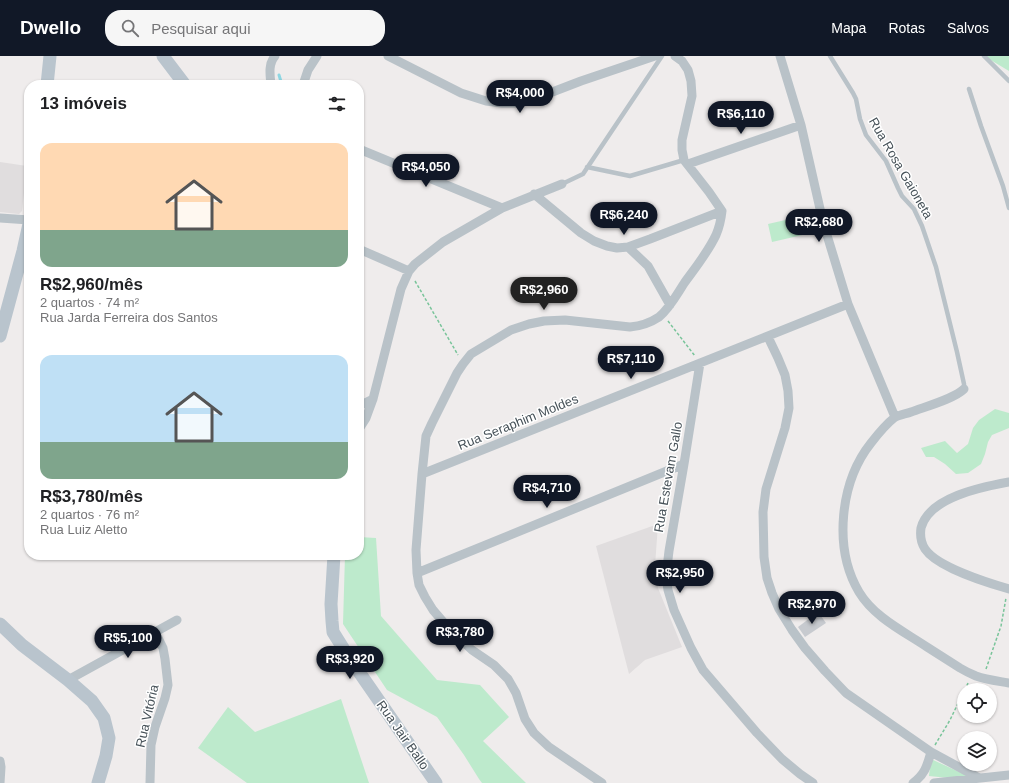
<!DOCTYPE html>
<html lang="pt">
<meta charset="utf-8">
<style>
body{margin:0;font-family:Helvetica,sans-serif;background:#f6f6f6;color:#202124;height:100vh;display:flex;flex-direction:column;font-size:15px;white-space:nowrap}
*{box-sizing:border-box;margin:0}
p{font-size:13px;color:#757577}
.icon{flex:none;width:22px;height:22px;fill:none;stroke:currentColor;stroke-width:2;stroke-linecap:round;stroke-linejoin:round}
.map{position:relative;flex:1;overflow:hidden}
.panel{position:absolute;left:24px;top:24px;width:340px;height:480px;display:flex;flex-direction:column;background:#fff;border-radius:16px;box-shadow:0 1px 3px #0004}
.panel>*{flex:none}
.fabs{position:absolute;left:957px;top:627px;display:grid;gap:8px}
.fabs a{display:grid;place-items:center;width:40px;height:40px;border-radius:50%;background:#fff;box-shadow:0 1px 3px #0004;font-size:20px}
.price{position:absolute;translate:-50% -34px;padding:0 9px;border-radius:14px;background:#111827;color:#fff;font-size:13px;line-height:26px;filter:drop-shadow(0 1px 2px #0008)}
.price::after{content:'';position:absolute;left:50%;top:24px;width:12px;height:9px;margin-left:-6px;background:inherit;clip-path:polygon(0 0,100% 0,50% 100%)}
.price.on{background:#222;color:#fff}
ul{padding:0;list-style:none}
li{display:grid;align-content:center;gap:8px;height:212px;padding:0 16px}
li span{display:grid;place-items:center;height:124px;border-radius:12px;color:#555}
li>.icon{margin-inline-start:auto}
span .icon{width:72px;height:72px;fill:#fffc;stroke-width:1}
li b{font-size:17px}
h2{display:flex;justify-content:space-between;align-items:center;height:48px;padding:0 16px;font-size:17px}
header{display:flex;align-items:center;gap:24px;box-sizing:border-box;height:56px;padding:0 20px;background:#111827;color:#fff}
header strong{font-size:19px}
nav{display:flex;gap:22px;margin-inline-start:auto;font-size:14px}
.search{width:280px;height:36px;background:#f6f6f6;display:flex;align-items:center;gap:10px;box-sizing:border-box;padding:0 14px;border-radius:16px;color:#757577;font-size:15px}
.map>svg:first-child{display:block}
.education{fill:#e0ddde}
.green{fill:#bdeacc}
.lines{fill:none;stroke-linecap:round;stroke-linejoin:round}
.stream{stroke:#8ed7e3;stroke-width:3}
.building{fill:#c7cacf}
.path{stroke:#79c49a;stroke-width:1.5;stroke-dasharray:3 2;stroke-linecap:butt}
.service{stroke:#b9c2c8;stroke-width:4.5}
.minor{stroke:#b9c2c8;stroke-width:9}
.secondary{stroke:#b9c4cd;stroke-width:13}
.labels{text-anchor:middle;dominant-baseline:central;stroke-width:3;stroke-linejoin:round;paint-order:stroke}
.street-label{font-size:13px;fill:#465158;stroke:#fff}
</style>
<header>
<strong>Dwello</strong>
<div class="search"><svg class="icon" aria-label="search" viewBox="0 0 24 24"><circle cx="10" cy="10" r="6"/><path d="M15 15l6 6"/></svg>Pesquisar aqui</div>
<nav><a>Mapa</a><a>Rotas</a><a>Salvos</a></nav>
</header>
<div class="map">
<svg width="1009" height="727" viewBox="0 0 1009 727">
<rect width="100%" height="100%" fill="#efecec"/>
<!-- education -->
<path class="education" d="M0 106 27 110 22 155 19 158 0 156Z
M658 468 655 510 658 532 682 591 645 604 629 618 596 490Z"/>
<!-- green -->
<path class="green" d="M984 0H1009V15Z
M807 159 811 177 772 186 768 168Z
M995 353 1009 357V372L992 379 988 386 985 398 981 408 968 417 956 418 945 408 934 401H926L921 392 945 385 957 397 968 388 973 372 979 364Z
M359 481 376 482 381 560 437 624 480 629 509 661 483 685 526 727H482L479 723 464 699 437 661 387 634 343 568 345 499H359Z
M341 643 369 727H247L198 692 228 651 255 676Z
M931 703 968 720 949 722 929 720Z"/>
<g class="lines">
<!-- stream -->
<path class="stream" d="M279 19 282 29"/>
</g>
<!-- building -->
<path class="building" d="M818 556 826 567 805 581 798 571Z"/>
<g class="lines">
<!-- path -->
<path class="path" d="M415 225 458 299
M668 265 695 300
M986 613 1001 570 1006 542
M965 634 968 627
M935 689 950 664 964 635"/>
<!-- service -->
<path class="service" d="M830 0 853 37 856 43 860 63 866 79 886 105 898 132 902 140 914 153 922 170 936 211 957 296 964 328V333
M984 0 1009 25
M969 33 981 70 1003 130 1009 152
M587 111 630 120 684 104
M562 128 583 118 662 0"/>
<!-- minor -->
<path class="minor" d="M388 0 461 37 486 45 502 47H518L542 40 581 25 655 0
M780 0 801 69 823 166 848 248 895 361
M271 29C270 19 268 8 275 0
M303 29 308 14 317 0
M359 93 502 152
M688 108 801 69
M534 138 581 177 594 185 607 190 617 192 628 191 650 183 722 155
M0 162 29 164
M628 191 648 210 670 249
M359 193 409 215
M768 281 778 302 785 319 788 335 789 352 785 372 766 433 763 456 764 501 767 522 772 537 779 553 792 574 805 592 825 615 846 637 931 696 979 722
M700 307 684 408 669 495 666 520 668 534 674 554 691 592 703 614 757 677 782 703 800 718 813 727
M964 333C954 343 924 351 911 356 906 358 898 359 894 362 885 369 878 378 871 387 840 426 833 492 859 536 874 561 903 575 927 591 938 598 949 605 960 612 965 615 971 618 976 620 987 624 998 625 1009 627
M359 348H363L373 343
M359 373 366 362 373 343 401 233 409 215 415 208 443 186 502 152 562 128
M422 418 848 248
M1009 426C982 431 929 441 921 472 920 479 921 487 925 493 937 511 988 527 1009 533
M417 517 684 408
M68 624 177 564
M0 705 1 711 0 727
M150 727 151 689 155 671 165 642 168 629 165 603 163 592 155 576
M602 727 549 691 534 677 525 663 516 637 508 623 494 609 472 594 451 575 433 554 425 541 419 529 417 517 416 494 422 418 426 380 432 367 457 317 463 308 471 298 511 274 529 268 544 265 565 264 630 271C641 270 650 267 659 261 670 252 677 238 685 226 696 211 708 196 716 179 719 172 721 164 722 155L709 136 684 104 682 94V84L692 40 691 25 688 14 682 5 675 0
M913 727C925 718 927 710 931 696
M934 727 1009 719"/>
<!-- secondary -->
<path class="secondary" d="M163 0 185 29
M47 29 50 0
M0 280 23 195 29 168
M334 499 331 548 332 565 333 576 348 600 436 727
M0 568 22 589 68 624 92 645 104 662 109 682 106 700 98 727"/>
</g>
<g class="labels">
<!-- street labels -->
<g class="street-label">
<text transform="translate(901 112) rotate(60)">Rua Rosa Gaioneta</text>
<text transform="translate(518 366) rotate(-22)">Rua Seraphim Moldes</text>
<text transform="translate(668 421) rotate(-80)">Rua Estevam Gallo</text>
<text transform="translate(147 660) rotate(-77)">Rua Vitória</text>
<text transform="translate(403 679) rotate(55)">Rua Jair Ballo</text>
</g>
</g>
</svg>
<div class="fabs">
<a><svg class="icon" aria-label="locate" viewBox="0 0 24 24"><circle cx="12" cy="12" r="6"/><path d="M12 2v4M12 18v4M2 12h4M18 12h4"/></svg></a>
<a><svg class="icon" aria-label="layers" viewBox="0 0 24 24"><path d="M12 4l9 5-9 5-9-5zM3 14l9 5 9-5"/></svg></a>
</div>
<b class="price" style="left:520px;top:58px">R$4,000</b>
<b class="price" style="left:741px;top:79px">R$6,110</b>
<b class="price" style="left:426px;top:132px">R$4,050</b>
<b class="price" style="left:624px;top:180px">R$6,240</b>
<b class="price" style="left:819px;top:187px">R$2,680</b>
<b class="price on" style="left:544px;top:255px">R$2,960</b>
<b class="price" style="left:631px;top:324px">R$7,110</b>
<b class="price" style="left:547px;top:453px">R$4,710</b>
<b class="price" style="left:680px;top:538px">R$2,950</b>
<b class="price" style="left:812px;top:569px">R$2,970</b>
<b class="price" style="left:460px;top:597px">R$3,780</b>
<b class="price" style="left:128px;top:603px">R$5,100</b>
<b class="price" style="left:350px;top:624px">R$3,920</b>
<section class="panel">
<h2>13 imóveis<svg class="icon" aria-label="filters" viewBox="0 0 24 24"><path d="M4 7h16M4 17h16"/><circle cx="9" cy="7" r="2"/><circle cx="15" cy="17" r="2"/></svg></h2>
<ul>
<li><span style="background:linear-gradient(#ffd9b3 70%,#7fa58c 0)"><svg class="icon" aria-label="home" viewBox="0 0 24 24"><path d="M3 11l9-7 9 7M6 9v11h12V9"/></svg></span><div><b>R$2,960/mês</b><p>2 quartos · 74 m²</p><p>Rua Jarda Ferreira dos Santos</p></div></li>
<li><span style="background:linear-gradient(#bfe0f5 70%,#7fa58c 0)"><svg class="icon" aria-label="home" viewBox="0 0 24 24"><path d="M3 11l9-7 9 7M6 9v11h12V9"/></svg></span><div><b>R$3,780/mês</b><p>2 quartos · 76 m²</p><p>Rua Luiz Aletto</p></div></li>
</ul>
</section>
</div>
